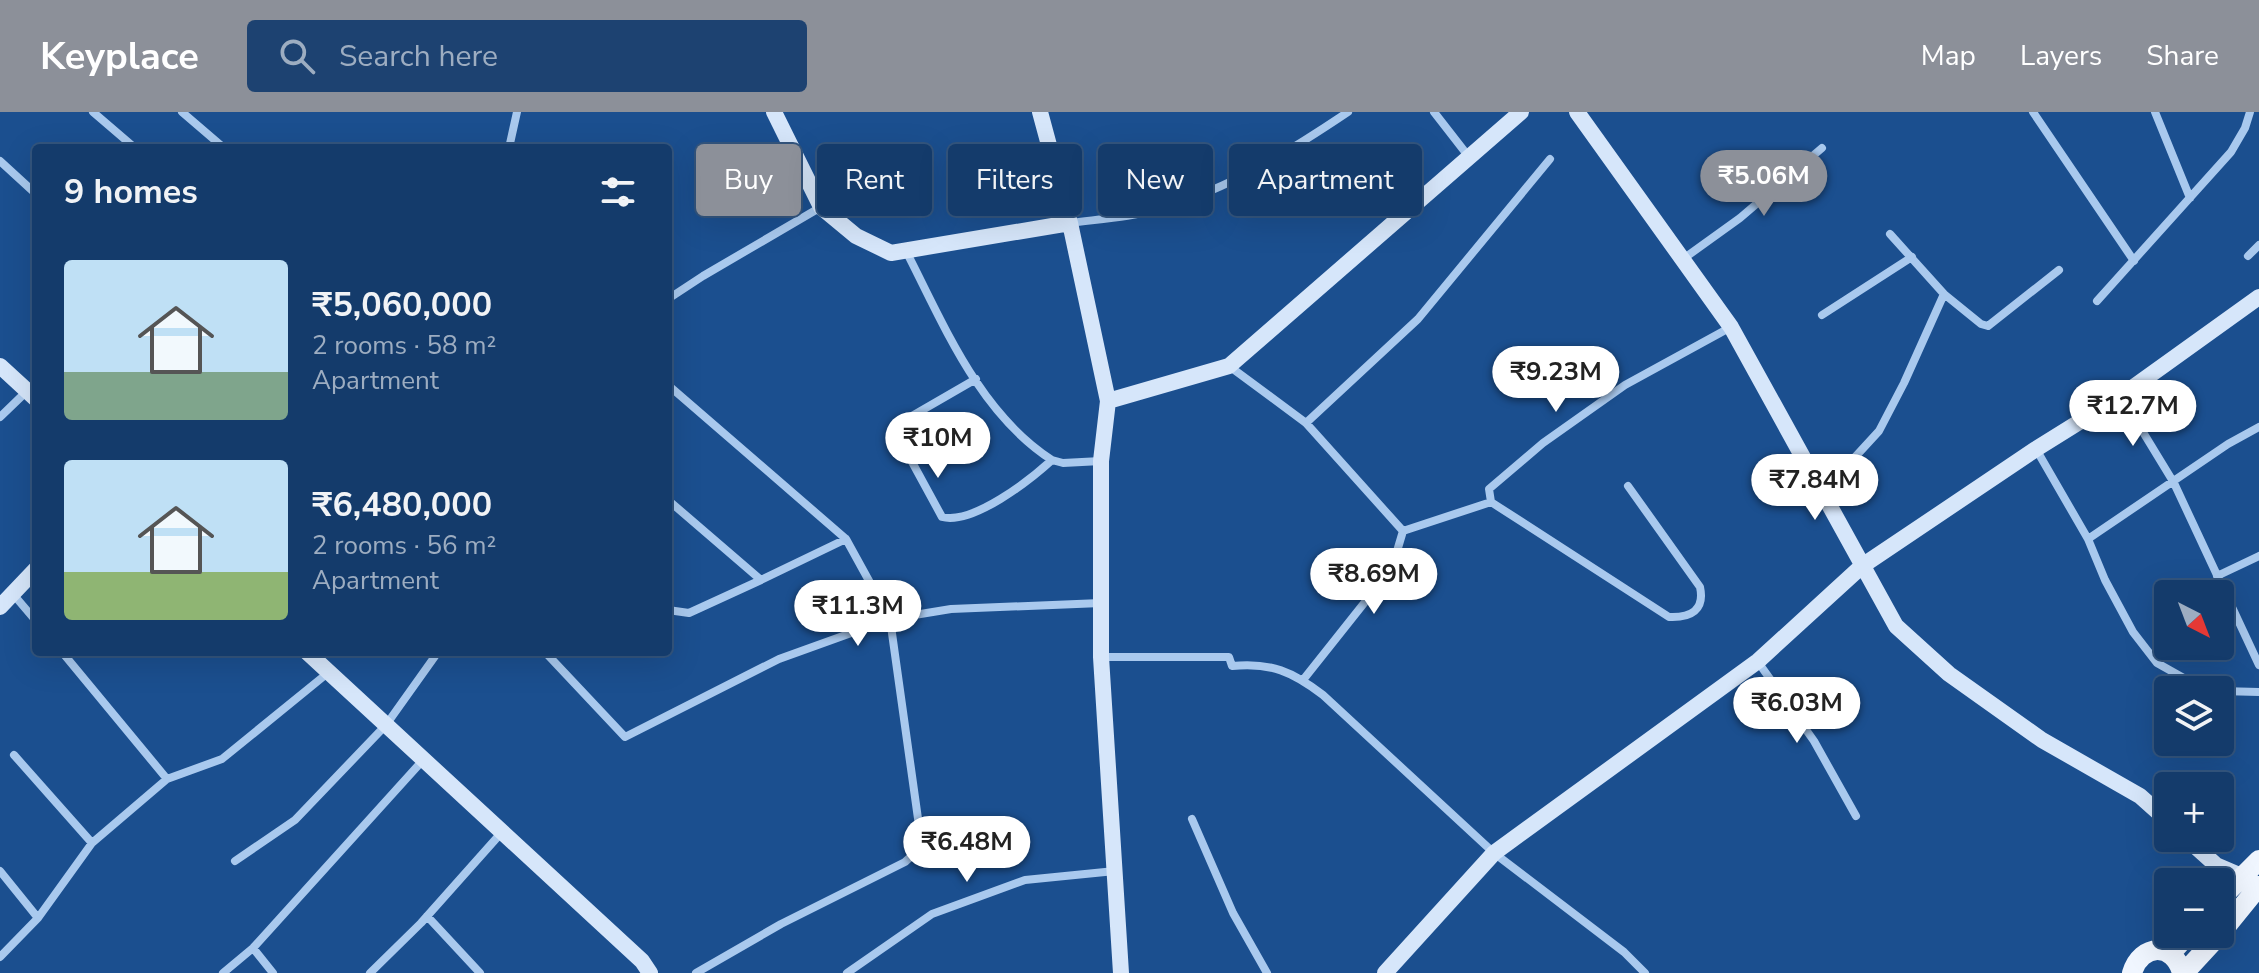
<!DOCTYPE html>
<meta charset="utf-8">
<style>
body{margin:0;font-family:"Nunito Sans",sans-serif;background:#1d4271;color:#f1f3f6;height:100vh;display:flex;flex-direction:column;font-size:30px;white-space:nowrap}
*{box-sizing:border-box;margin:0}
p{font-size:26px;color:#9dadc1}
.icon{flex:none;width:44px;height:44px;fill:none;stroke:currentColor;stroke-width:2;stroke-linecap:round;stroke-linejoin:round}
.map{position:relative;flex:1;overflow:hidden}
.sheet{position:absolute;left:32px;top:32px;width:640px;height:512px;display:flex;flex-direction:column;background:#143b6b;border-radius:8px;box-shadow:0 8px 32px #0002,0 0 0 2px #33557e}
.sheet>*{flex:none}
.guide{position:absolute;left:696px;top:32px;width:760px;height:72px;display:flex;gap:16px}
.needle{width:52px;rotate:138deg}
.controls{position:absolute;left:2154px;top:468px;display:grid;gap:16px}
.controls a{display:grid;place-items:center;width:80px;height:80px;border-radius:8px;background:#143b6b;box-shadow:0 8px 32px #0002,0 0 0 2px #33557e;font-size:40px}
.price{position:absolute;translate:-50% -68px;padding:0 18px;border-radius:28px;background:#fff;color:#222;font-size:26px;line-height:52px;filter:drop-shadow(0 2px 4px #0008)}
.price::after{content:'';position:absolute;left:50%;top:48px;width:24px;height:18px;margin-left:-12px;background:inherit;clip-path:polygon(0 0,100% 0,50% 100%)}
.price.active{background:#8c9099;color:#fff}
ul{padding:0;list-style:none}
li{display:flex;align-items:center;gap:24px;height:200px;padding:0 32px}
li span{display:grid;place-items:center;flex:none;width:224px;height:160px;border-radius:8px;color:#555}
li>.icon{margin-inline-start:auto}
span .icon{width:96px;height:96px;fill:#fffc;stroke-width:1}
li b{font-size:34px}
h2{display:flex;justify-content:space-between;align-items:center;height:96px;padding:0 32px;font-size:34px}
.tag{padding:0 28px;border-radius:8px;background:#143b6b;box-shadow:0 8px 32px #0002,0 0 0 2px #33557e;font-size:28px;line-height:72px}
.tag.active{background:#8c9099;color:#fff}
header{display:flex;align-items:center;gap:48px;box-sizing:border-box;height:112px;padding:0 40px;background:#8c9099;color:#fff}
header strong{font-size:38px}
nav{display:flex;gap:44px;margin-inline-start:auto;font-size:28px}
.search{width:560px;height:72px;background:#1d4271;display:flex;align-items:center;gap:20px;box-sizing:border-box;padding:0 28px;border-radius:8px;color:#9dadc1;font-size:30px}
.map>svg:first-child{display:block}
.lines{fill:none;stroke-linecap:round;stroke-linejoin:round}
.street{stroke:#a9c9ee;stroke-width:8}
.secondary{stroke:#d6e6fa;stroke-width:16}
.primary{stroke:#f0f6ff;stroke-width:20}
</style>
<header>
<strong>Keyplace</strong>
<div class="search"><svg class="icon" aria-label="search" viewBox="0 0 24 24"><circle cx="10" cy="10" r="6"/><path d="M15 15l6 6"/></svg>Search here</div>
<nav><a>Map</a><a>Layers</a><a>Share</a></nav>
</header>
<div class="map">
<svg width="2259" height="861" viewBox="0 0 2259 861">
<rect width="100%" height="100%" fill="#1b4f8f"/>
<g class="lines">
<!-- street -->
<path class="street" d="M93 0 135 36
M182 0 224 36
M1434 0 1469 45
M2033 0 2134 149
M2155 0 2190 86
M509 36 517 0
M0 49 36 82
M1070 111C1100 107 1133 105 1162 96 1229 77 1290 39 1348 0
M906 139C944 213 979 301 1052 348L1063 351 1101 349
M2248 144 2259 133
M1683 147 1740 106 1822 36
M1944 182 1981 212 1988 214 2059 158
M668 187 703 164 821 95
M2097 189 2231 40 2245 16 2250 0
M1822 203 1912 145
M1229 254 1306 311 1403 419
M976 267 893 315 942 405C973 413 1030 368 1052 348
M668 273 846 427
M2121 284 2174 371 2259 553
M0 305 27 279
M1306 311 1418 207 1550 47
M2036 337 2088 427 2105 468 2133 520 2157 551 2205 578
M1822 381 1879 319 1904 271 1944 182 1890 122
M668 388 761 468 846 427 890 507 921 728 919 737 905 750 781 812 696 861
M1491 390 1669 505C1691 506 1705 498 1700 475L1628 374
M1403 419 1491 390 1489 377 1543 331 1625 273 1731 215
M2088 427 2228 332 2259 315
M2217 464 2259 444
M13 482 36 509
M668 498 689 501 761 468
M62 540 167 667
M545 540 625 625 779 547 890 507 951 497 1101 491
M1101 545H1229L1232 554C1271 550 1293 560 1323 583L1494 741 1624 840 1645 861
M1758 550 1814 629 1856 704
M1303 568 1392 456 1403 419
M2220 579 2259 580
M14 643 92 731
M1192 707 1233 801 1267 861
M235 749 295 708 386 613 438 540
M0 759 38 806
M427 804 480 861
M253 836 273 861
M0 845 38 806 92 731 167 667 222 647 329 560
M223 861 253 836 424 647
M370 861 421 811 502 720
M847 861 932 802 1025 768 1115 759"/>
<!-- secondary -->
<path class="secondary" d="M774 0 821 95 856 124 891 141 1070 111
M1040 0 1070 111 1108 289 1101 349V545L1121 861
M1577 0 1731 215 1896 514 1949 562 2042 628 2140 684 2168 709
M0 254 36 287
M1108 289 1229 254 1521 0
M0 495 36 457
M307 540 642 849 650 861
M2186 726 2216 753 2251 768
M1385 861 1494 741 1758 549 1862 454 2036 337 2121 284 2259 185"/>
<!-- primary -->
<path class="primary" d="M2220 787 2259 748
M2220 822 2259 774
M2171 841 2188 822
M2132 861C2141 831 2174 830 2182 861
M2184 861 2220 822"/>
</g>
</svg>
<div class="controls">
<a><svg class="needle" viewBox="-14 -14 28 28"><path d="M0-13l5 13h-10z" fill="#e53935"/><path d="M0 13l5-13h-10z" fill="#9dadc1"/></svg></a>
<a><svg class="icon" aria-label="layers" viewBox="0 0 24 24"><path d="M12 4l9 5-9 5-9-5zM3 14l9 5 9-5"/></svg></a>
<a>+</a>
<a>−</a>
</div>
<b class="price active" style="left:1764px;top:106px">₹5.06M</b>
<b class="price" style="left:1556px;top:302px">₹9.23M</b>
<b class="price" style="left:2133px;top:336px">₹12.7M</b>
<b class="price" style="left:938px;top:368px">₹10M</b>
<b class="price" style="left:1815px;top:410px">₹7.84M</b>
<b class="price" style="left:1374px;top:504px">₹8.69M</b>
<b class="price" style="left:858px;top:536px">₹11.3M</b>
<b class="price" style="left:1797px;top:633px">₹6.03M</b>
<b class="price" style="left:967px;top:772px">₹6.48M</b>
<div class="guide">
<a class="tag active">Buy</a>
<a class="tag">Rent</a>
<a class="tag">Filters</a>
<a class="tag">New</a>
<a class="tag">Apartment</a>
</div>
<section class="sheet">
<h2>9 homes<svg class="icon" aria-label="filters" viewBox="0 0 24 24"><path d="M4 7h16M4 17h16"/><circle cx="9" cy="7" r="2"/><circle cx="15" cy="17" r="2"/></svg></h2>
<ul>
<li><span style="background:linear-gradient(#bfe0f5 70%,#7fa58c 0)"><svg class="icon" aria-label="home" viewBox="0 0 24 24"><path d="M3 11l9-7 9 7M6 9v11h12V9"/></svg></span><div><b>₹5,060,000</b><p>2 rooms · 58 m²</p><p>Apartment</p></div></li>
<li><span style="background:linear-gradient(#bfe0f5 70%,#8fb573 0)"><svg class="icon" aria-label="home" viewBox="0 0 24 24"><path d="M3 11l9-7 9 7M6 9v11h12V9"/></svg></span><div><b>₹6,480,000</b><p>2 rooms · 56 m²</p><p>Apartment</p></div></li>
</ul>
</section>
</div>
